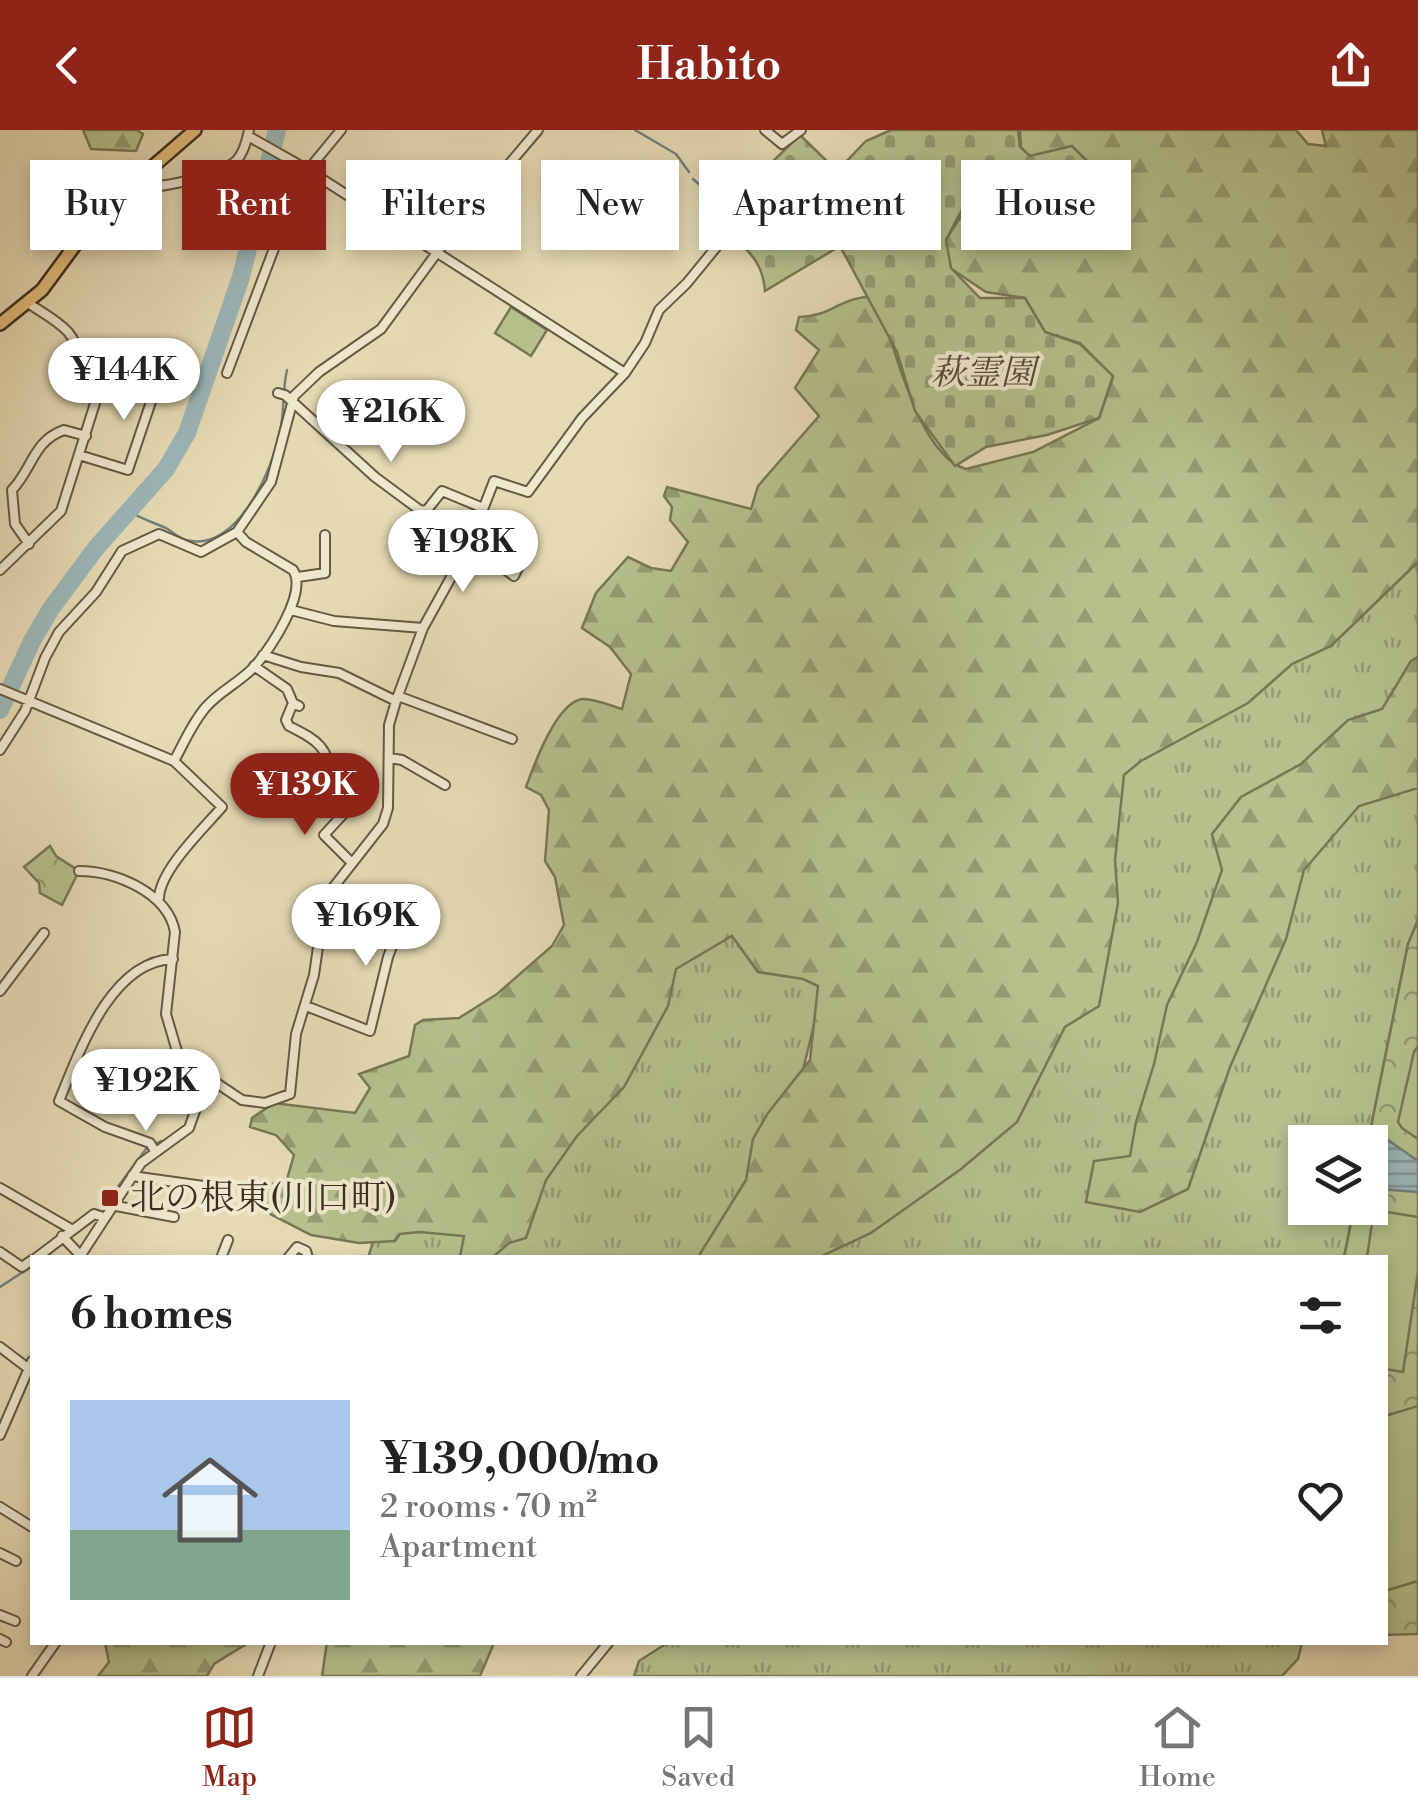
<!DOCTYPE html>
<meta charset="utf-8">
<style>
body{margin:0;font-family:"Libre Bodoni","Noto Serif JP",serif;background:#f6f6f6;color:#222;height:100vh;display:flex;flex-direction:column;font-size:38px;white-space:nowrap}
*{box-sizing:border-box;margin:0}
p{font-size:32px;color:#767676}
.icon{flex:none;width:55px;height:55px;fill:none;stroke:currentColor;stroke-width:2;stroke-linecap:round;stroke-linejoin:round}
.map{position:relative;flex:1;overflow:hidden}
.sheet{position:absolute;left:30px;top:1125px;width:1358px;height:390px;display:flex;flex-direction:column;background:#fff;border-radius:0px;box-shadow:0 5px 15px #0003}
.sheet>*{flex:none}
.guide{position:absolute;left:30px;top:30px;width:1360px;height:90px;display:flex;gap:20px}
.controls{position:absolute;left:1288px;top:995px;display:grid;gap:20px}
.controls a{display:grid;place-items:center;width:100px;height:100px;border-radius:0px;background:#fff;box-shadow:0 5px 15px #0003;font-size:50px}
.price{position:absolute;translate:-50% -85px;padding:0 22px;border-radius:35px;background:#fff;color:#222;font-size:32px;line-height:65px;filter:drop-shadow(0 2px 5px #0008)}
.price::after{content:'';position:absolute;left:50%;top:60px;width:30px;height:22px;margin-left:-15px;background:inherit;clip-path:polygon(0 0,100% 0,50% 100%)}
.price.selected{background:#8f2418;color:#fff}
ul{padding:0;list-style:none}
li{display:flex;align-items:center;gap:30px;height:250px;padding:0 40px}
li span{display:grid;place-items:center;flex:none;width:280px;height:200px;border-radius:0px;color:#555}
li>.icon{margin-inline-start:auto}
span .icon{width:120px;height:120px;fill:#fffc;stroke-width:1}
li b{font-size:42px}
h2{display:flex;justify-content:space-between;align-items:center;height:120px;padding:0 40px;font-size:42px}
.pill{padding:0 35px;border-radius:0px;background:#fff;box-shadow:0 5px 15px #0003;font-size:35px;line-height:90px}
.pill.selected{background:#8f2418;color:#fff}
header{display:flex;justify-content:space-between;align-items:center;height:130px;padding:0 40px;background:#8f2418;color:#fff;font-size:45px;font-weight:600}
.dock{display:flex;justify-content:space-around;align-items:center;height:140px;border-top:2px solid #e0e0e0;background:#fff;font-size:28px;color:#767676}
.dock a{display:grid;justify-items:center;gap:5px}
.dock .selected{color:#8f2418}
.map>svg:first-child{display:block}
.grass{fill:url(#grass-tufts);stroke:#787856;stroke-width:2.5}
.forest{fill:url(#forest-firs);stroke:#787856;stroke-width:2.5}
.cemetery{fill:url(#cemetery-stones);stroke:#787856;stroke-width:2.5}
.park{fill:url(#park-crowns);stroke:#787856;stroke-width:2.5}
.pitch{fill:#b5c08d;stroke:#787856;stroke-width:2.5}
.water{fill:url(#water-rules);stroke:#76817b;stroke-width:2.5}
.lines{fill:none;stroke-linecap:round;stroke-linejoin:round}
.stream{stroke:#76817b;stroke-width:2.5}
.river{stroke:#9cb7b9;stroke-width:18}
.minor-casing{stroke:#665a44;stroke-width:12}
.primary-casing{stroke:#3c2f1f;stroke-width:16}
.minor{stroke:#efe7ce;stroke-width:8}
.primary{stroke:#e3bd7a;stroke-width:11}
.poi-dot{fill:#8f2418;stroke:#efe7ce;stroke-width:4}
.labels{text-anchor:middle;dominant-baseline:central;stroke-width:8;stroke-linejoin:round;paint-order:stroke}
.park-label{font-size:35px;font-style:italic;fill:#544c35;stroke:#efe7ce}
.poi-label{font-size:35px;fill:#3c2f1f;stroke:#efe7ce;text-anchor:start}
</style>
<header><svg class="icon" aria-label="back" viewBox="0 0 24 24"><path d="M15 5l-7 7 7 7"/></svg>Habito<svg class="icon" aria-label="share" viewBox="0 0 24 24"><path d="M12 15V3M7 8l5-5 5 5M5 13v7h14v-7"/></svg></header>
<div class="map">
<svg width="1418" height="1546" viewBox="0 0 1418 1546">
<defs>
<pattern id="grass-tufts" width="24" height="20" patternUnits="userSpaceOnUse" patternTransform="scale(2.5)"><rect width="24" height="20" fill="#b5c08d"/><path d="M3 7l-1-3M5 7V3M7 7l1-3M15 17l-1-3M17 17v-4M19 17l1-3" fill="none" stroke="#949c73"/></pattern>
<pattern id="forest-firs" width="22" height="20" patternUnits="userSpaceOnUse" patternTransform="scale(2.5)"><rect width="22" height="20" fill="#b5c08d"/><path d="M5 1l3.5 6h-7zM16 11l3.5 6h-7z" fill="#949c73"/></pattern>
<pattern id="cemetery-stones" width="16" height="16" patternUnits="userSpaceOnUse" patternTransform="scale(2.5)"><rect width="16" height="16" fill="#b5c08d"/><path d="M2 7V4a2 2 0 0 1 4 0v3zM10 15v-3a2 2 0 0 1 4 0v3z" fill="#949c73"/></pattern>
<pattern id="park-crowns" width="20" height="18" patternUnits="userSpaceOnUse" patternTransform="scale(2.5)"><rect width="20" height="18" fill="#b5c08d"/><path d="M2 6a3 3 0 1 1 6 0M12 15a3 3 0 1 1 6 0" fill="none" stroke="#949c73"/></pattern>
<pattern id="water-rules" width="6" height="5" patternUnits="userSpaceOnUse" patternTransform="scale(2.5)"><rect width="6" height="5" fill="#9cb7b9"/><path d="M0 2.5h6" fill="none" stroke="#809596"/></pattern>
</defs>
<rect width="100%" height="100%" fill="#e6dab4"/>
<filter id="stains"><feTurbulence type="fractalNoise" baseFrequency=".002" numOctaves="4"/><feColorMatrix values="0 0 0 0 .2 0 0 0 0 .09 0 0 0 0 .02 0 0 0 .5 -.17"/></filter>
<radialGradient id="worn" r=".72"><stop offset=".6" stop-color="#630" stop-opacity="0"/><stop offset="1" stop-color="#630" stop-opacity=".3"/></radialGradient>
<!-- grass -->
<path class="grass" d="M1418 391V790L1408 814 1368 1012H1305V1078H1354L1344 1127 808 1128 1112 651Z
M646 747 830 829 774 1059 707 1127 368 1128 379 1092Z
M667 1513V1512L1302 1513 1298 1529 1282 1546H634L639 1531Z"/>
<!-- forest -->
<path class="forest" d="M83 0H137L143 4 136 21 91 19Z
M1020 0H1296L1308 14 1326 16 1322 0H1418V432L1331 516 1292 534 1248 573 1141 631 1124 645 1115 730 1118 773 1099 876 1065 897 1017 992 961 1039 871 1103 820 1127H698L746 1050 753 1009 768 983 810 930 818 856 803 849 758 842 732 806 676 839 668 876 624 957 577 1006 546 1050 526 1108 509 1113 493 1127H460L464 1106 419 1102 400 1104 395 1111 359 1113 311 1105 253 1075 252 1061 287 1049 294 1025 276 1005 250 997 252 988 274 973 355 983 370 958 359 944 409 926 415 895 423 890 459 888 497 864 552 816 564 795 555 747 545 731 549 680 541 665 526 657C534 635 556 573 582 569 594 568 611 576 622 579L631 544 610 517 582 498 596 463 628 427 651 438 671 441 688 412 670 390 672 377 664 366 667 357 751 379 758 356 819 286 795 258 819 220 796 200 799 187C835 186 840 165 877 167 893 211 918 326 966 339L1033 322 1099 288 1113 247 1080 213 1045 202 1025 168 986 162 950 138 945 111 965 80 993 60 1020 61 1081 106 1113 109 1124 83 1072 30 1034 35 1021 17Z
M1418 527V658L1359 676 1304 740 1286 809 1230 937 1188 1059 1140 1082 1086 1072 1094 1031 1130 1026 1136 992 1154 934 1167 875 1197 812 1222 740 1212 704 1241 667 1301 634 1348 590 1382 579 1411 531Z
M327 1512H494V1513L480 1546H322Z
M105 1513V1512L248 1513 214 1534 207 1546H98L109 1532Z"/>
<!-- cemetery -->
<path class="cemetery" d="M891 0H1018L1020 17 1030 26 1072 16 1122 66 1094 96 1010 46 966 72 946 110 951 138 980 168H1025L1045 202 1080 214 1113 246 1099 288 1047 305 986 317 955 336 915 281 897 222 840 116 765 161C763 132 749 122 730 103L741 62 800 5 837 41 866 11Z"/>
<!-- park -->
<path class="park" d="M50 716 56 726 79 741 62 775 40 763 39 753 24 737Z
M1418 790V1504L1385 1505V1128H1344L1354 1078H1370L1368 1012 1408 814Z"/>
<!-- pitch -->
<path class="pitch" d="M511 177 547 200 531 226 495 203Z
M1418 916V1009L1402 998 1398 992 1414 922Z
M1374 1080 1418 1087V1142L1403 1242 1385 1239V1128L1367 1127Z
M1418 1276V1451L1385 1461V1286Z"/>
<!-- water -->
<path class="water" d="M1388 1010 1418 1031V1062L1378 1059Z"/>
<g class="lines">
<!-- stream -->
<path class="stream" d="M635 0 676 24 689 42
M693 49 711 65
M131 382C143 390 153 392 166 398 173 402 178 408 186 410 237 423 273 340 280 301 285 280 282 261 287 240
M111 1066 146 1019 161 1011
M66 1110 93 1091
M45 1128 60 1115
M0 1157 32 1136"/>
<!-- river -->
<path class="river" d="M0 580 32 511 50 480 96 418 166 339 187 303 241 147 277 0"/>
<!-- minor casing -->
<g class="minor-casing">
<path id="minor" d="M765 0 782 14 801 0
M248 6 308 40 625 243
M130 55C149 63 223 45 237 30 244 22 247 10 249 0
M227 243 278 108 289 89 308 40 341 0
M102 251 152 266
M278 263 285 265 375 347 421 381 427 380 442 361 483 378
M79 325 128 340 160 245
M470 413 514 446 528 419
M29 414 15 394 12 360C33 338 33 311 64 300L86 306
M0 440 61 381 102 251C65 236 87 224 68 202 57 190 41 182 28 173
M298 447 325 443V405
M291 480 334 491 423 498
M263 525 301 537 339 543 396 571
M254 536 287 559 293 573
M0 559 174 631 222 677C203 699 160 740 159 768
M398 566 512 609
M0 620 25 581 45 528 59 502 96 462 122 421 159 404 201 422 237 402
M390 628 402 630 445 655
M174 631C184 613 192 593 206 577 220 561 240 552 254 537 270 519 308 463 293 440L246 412 237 402 271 352 294 266 319 242 381 199 455 98 538 0
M284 674 335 651C325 616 321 612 289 596L286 590 293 573 299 576
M348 679 324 705 352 733
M79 741C116 741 168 763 175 802L166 884 179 928 242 970 265 973 290 964 296 904 314 845 325 768 383 694 388 678 389 595 396 571 423 498 470 413 494 351 528 362 582 288 625 243 645 213 659 180 687 153 727 104
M0 861 44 803
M306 876 370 901 388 827 394 811 421 772
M155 1021 150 1013 105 997 59 971C79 923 110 831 173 829
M132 1046 225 1059
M0 1058 71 1099
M111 1075 174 1087
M62 1106 80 1125
M0 1122 22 1137 32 1130
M36 1128 94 1084 103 1087
M79 1128 141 1033 189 998 207 948
M221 1128 228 1110
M288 1128 297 1117 306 1121 308 1128
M0 1217 29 1239
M0 1305 32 1231
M0 1377 32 1397
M0 1423 16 1431
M0 1485 15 1491
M0 1509 6 1512
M32 1546 56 1512
M258 1546 271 1512
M581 1546 609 1512"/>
</g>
<!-- primary casing -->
<g class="primary-casing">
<path id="primary" d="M0 194 42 160 98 84 195 0"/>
</g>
<!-- minor -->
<use href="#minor" class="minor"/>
<!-- primary -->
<use href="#primary" class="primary"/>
</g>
<!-- markers -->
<rect class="poi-dot" x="100" y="1058" width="20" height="20" rx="5"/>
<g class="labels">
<!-- park labels -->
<g class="park-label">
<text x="983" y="243">萩霊園</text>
</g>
<!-- poi labels -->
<g class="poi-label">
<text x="130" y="1068">北の根東(川口町)</text>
</g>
</g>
<rect width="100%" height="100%" filter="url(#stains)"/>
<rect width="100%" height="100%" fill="url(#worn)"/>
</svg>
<div class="controls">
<a><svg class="icon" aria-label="layers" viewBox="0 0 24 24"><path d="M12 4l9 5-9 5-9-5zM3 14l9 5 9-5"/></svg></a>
</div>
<b class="price" style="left:124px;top:293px">¥144K</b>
<b class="price" style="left:391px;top:335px">¥216K</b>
<b class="price" style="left:463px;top:465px">¥198K</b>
<b class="price selected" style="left:305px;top:708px">¥139K</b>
<b class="price" style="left:366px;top:839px">¥169K</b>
<b class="price" style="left:146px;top:1004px">¥192K</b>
<div class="guide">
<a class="pill">Buy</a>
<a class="pill selected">Rent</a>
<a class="pill">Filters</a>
<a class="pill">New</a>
<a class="pill">Apartment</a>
<a class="pill">House</a>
</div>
<section class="sheet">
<h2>6 homes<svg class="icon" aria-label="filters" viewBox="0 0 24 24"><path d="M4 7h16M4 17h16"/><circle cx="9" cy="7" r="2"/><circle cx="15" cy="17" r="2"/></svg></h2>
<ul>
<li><span style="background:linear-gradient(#a9c7e8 65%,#7fa58c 0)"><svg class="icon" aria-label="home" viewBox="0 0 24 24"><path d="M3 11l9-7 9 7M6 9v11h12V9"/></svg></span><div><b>¥139,000/mo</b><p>2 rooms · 70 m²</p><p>Apartment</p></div><svg class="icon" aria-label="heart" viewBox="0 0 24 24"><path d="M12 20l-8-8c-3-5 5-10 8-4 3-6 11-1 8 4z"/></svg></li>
</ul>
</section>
</div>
<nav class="dock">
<a class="selected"><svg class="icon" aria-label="map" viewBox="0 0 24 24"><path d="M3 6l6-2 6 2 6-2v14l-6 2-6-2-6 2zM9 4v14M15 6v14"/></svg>Map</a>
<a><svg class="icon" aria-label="saved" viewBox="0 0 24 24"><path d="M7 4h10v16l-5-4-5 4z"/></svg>Saved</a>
<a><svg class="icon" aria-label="home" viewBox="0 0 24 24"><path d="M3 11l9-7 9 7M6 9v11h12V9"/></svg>Home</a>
</nav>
